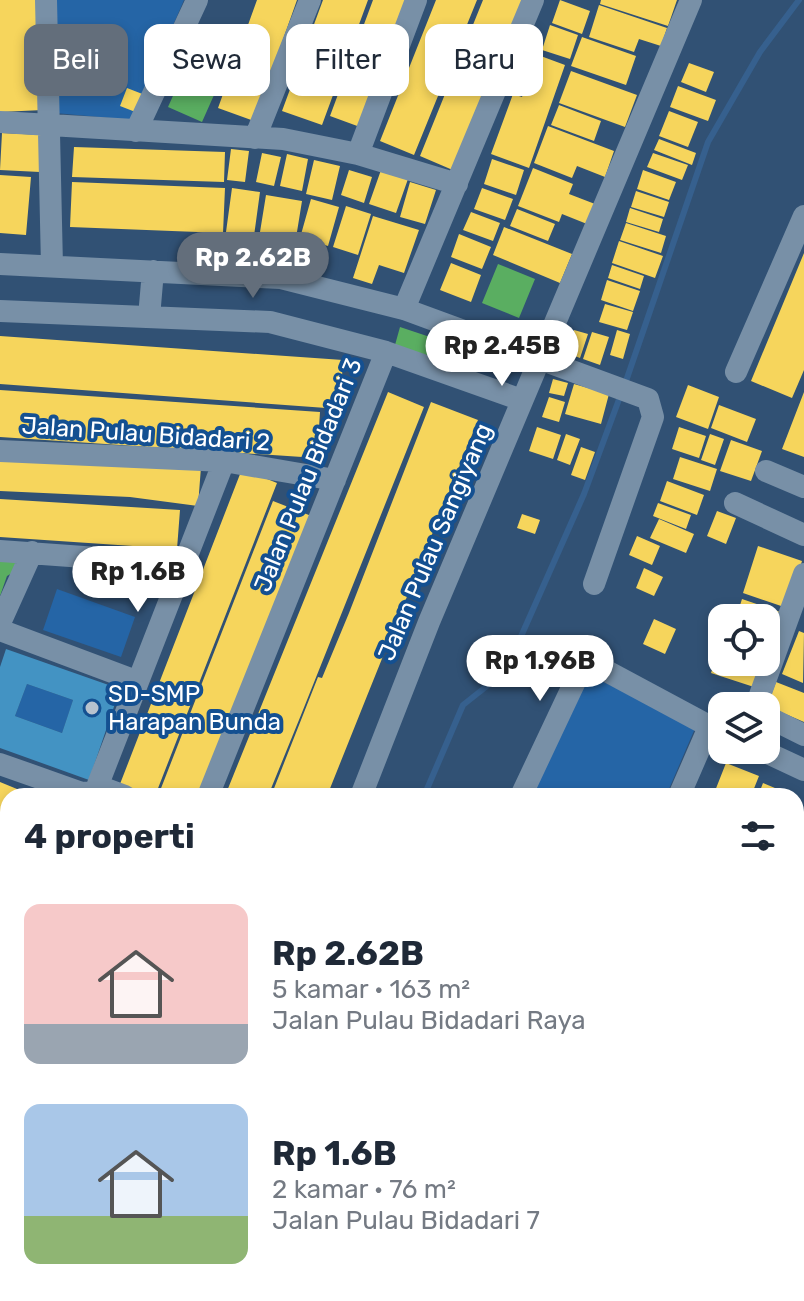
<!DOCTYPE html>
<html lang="id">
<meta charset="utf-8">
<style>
body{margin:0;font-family:Rubik,sans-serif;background:#f2f2f3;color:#1f2937;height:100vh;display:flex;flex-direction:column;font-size:30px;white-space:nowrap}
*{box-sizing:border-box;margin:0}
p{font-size:26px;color:#747a83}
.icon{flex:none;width:44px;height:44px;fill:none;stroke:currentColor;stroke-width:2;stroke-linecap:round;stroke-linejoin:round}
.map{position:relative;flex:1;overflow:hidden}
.details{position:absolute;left:0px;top:788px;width:804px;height:514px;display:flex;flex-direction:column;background:#fff;border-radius:24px 24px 0 0;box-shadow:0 4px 12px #0003}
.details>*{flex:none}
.hud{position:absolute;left:24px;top:24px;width:756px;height:72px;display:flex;gap:16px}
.controls{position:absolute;left:708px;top:604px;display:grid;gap:16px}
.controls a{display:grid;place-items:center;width:72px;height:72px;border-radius:16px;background:#fff;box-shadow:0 4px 12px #0003;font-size:40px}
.price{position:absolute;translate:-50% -68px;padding:0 18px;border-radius:28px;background:#fff;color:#222;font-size:26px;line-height:52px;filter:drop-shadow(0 2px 4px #0008)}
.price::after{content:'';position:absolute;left:50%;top:48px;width:24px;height:18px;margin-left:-12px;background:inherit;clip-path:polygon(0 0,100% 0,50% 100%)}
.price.on{background:#636e7b;color:#fff}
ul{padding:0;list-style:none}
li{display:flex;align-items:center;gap:24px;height:200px;padding:0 24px}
li span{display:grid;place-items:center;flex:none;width:224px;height:160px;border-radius:16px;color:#555}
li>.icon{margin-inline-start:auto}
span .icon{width:96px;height:96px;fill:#fffc;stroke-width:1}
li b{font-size:34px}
h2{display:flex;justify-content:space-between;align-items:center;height:96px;padding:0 24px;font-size:34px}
.chip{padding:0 28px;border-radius:16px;background:#fff;box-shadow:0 4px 12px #0003;font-size:28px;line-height:72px}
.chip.on{background:#636e7b;color:#fff}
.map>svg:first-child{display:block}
.green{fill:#2565a6}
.homes{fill:#f6d55c}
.schools{fill:#4393c3;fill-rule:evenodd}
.public{fill:#5aae61}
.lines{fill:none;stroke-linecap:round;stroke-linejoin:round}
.stream{stroke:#36608e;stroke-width:6}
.street{stroke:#7890a7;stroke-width:22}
.poi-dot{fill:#b7c2ce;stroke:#145091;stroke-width:3}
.labels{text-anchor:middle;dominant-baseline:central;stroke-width:8;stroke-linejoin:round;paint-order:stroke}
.street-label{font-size:24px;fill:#fff;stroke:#145091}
.poi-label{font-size:24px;fill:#fff;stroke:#145091;text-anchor:start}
</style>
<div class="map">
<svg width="804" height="1301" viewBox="0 0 804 1301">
<rect width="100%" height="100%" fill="#315174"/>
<!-- green -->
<path class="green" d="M51 0H184L132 120 55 113Z
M57 589 135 617 121 657 43 630Z
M578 670 696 726 666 796H525Z
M27 684 73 700 62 733 15 716Z
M796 1203 804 1207V1301H715L718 1294H796Z"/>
<!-- homes -->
<path class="homes" d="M0 0H39L43 110 0 112Z
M257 0H297L254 121 218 108Z
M323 0H368L322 125 282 111Z
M373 0H407L360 127 330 116Z
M436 0H477L414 155 380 141Z
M483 0H525L455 171 420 156Z
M560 0 590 11 582 34 552 23Z
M601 0H677L668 26 600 4Z
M599 5 667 28 661 46 639 39 634 52 589 37Z
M550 25 578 35 570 59 542 50Z
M582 37 636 56 626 85 571 66Z
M538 55 565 65 529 168 491 154 513 94 522 97Z
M689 63 714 72 706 92 681 82Z
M571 71 637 95 625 127 559 103Z
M678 86 716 100 708 121 670 107Z
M127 88 145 95 138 113 120 106Z
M559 105 601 121 594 141 551 125Z
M669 111 698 122 688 147 659 136Z
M548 126 614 151 605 177 577 166 572 178 534 163Z
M2 133 42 135 40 172 0 170Z
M659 139 696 153 692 165 654 150Z
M74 147 225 152 224 182 72 177Z
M231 149 249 151 245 182 227 180Z
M262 153 281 157 274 186 256 182Z
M653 153 688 165 682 180 647 167Z
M287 154 308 159 302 191 280 186Z
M492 159 524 170 516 195 484 184Z
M314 160 340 166 332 200 306 194Z
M533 168 573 184 569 194 595 204 587 224 562 214 559 222 518 206Z
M349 170 372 177 364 203 341 195Z
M381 170 408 179 396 213 369 204Z
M643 170 676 182 669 200 637 189Z
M0 175 31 177 26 235 0 233Z
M72 182 225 188 223 233 70 227Z
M410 182 436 190 425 224 400 217Z
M232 188 260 192 254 236 226 232Z
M482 188 513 199 505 220 474 209Z
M636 191 669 202 664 217 631 207Z
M266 195 302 201 296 238 260 232Z
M311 199 339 207 328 246 300 238Z
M346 206 371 214 358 255 333 247Z
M630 208 663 219 659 232 626 222Z
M517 209 555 224 548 241 510 226Z
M471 212 500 223 493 241 463 230Z
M373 216 419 230 404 273 379 265 372 284 353 278Z
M626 223 666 236 661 253 620 240Z
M504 227 572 254 560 283 493 255Z
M459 234 491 247 482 269 451 257Z
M232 238V264L211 265 210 239Z
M279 240 295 243 289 269 273 266Z
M619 241 663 256 655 278 612 263Z
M804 253V370L792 398 751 381Z
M451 263 481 275 471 302 440 290Z
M612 265 644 276 640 289 608 278Z
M607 280 640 291 633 311 601 300Z
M605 304 633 312 627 330 599 322Z
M574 330 588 334 580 358 567 353Z
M617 330 630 334 623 359 610 355Z
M592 332 609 337 600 365 583 359Z
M0 336 343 360 340 409 0 384Z
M553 379 568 383 564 396 549 393Z
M574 384 609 394 601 424 565 414Z
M688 385 719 397 708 429 676 417Z
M0 390 320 412 317 458 0 437Z
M388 392 424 407 301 715 268 796H225Z
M804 392V457L782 449Z
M549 397 565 402 559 422 542 417Z
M431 402 478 420 367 696 327 796H271L318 677 322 678 349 613Z
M719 405 756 419 747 442 711 428Z
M537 427 561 435 553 459 529 451Z
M679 427 706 436 699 458 672 449Z
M566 434 580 439 570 465 557 460Z
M710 434 724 439 715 465 701 460Z
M731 440 762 451 751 481 720 471Z
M581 447 595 452 585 480 571 475Z
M0 451 201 467 198 506 130 497 0 491Z
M680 457 717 469 710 491 673 479Z
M242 469 277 483 155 796H150L120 784Z
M667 481 704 495 697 515 660 501Z
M0 499 180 510 177 549 0 537Z
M273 501 314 517 204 796H158Z
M658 503 691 515 686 529 653 516Z
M717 511 736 518 726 544 707 536Z
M522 514 540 520 535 534 517 528Z
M659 519 694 534 686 553 650 538Z
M637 536 660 546 652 565 629 555Z
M758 546 802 561 787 608 743 593Z
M644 568 663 577 654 596 636 588Z
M742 599 786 614 766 654V618H736Z
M654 619 676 629 665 654 643 644Z
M799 631 804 633 803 683 782 674Z
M721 642 722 662H762L754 687 711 673Z
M776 682 804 693V722L767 706Z
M726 763 759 776 751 796H713Z
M0 782 34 796H8V819L0 816Z
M763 783 794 796H758Z
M0 822 8 825V862L0 859Z
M804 860V965L796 983V877Z
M0 894 8 897V939L0 936Z
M0 944 8 947V998L0 995Z
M804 973V1065L796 1082V990Z
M0 1084 8 1087V1117L3 1130 0 1129Z
M804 1116V1178L796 1174V1136Z
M0 1149 8 1152V1187L0 1184Z
M0 1220 8 1222V1257L0 1254Z
M0 1259 8 1262V1294H73L70 1301H0Z
M87 1294H131L129 1301H86Z
M140 1294H190L189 1301H139Z
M531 1294 527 1301H484L488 1294Z
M537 1294H579L575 1301H533Z
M616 1294H656L653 1301H612Z
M663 1294H708L705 1301H660Z"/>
<!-- schools -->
<path class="schools" d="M6 649 120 689 89 780 0 748V667ZM27 684 73 700 62 733 15 716Z"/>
<!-- public -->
<path class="public" d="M180 80 214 95 202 122 168 107Z
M498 264 535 279 519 318 482 303Z
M400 327 448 343 442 361 395 345Z
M9 554 19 569 7 576 0 596V560Z"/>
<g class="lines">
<!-- stream -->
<path class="stream" d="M625 384 708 142 760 52 799 0
M424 796 463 705 492 682 515 650 584 494 621 394
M268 1301 269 1294"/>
<!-- street -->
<path class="street" d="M46 0 52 266
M0 122 283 139 358 154 457 184
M136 131 197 0
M255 138 310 0
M358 154 416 0
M0 264 281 278 404 309 648 399 653 417 594 584
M404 309 533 0
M0 311 270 322 386 352 522 400
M149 317 153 271
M736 372 804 216
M0 451 224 461 335 480
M766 471 804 487
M735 503 804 535
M0 551 181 564
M0 623 32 552
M0 630 136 681
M756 706 804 574
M766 716 804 735
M761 750 804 770
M0 764 82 793 95 792 224 461
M98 786 125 796
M208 796 386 352
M361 796 429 622 691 0
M521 796 579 673 589 667H599L722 733
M679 796 709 727
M796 841 804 822
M0 882 8 885
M0 1024 8 1027
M0 1053 8 1056
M796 1112 804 1094
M796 1203 804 1207
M0 1206 8 1209
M78 1301 80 1294
M222 1301 224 1294
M386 1301 388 1294
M458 1301 461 1294
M594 1301 597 1294
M715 1301 718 1294"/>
</g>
<!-- markers -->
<circle class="poi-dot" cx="92" cy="708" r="8"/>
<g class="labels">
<!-- street labels -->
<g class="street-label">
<text transform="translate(146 434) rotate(4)">Jalan Pulau Bidadari 2</text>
<text transform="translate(308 475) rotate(-68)">Jalan Pulau Bidadari 3</text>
<text transform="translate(435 542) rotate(-67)">Jalan Pulau Sangiyang</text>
</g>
<!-- poi labels -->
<g class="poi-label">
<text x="108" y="694">SD-SMP<tspan x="108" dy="28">Harapan Bunda</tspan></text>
</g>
</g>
</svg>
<div class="controls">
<a><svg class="icon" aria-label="locate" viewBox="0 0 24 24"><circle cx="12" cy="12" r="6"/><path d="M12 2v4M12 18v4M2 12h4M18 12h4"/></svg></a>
<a><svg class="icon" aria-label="layers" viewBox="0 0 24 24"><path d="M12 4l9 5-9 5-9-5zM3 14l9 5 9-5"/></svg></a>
</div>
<b class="price on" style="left:253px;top:300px">Rp 2.62B</b>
<b class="price" style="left:502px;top:388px">Rp 2.45B</b>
<b class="price" style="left:138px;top:614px">Rp 1.6B</b>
<b class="price" style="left:540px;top:703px">Rp 1.96B</b>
<div class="hud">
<a class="chip on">Beli</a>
<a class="chip">Sewa</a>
<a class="chip">Filter</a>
<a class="chip">Baru</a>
</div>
<section class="details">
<h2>4 properti<svg class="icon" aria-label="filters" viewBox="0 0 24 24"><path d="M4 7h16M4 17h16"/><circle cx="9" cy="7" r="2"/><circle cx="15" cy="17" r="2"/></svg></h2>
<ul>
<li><span style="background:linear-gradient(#f6c9c9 75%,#9aa5b1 0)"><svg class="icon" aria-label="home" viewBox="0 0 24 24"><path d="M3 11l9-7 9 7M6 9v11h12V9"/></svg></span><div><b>Rp 2.62B</b><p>5 kamar · 163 m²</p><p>Jalan Pulau Bidadari Raya</p></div></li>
<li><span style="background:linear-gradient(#a9c7e8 70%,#8fb573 0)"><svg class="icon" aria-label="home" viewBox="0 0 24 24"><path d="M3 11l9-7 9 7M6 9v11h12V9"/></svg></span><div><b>Rp 1.6B</b><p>2 kamar · 76 m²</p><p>Jalan Pulau Bidadari 7</p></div></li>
</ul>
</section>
</div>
